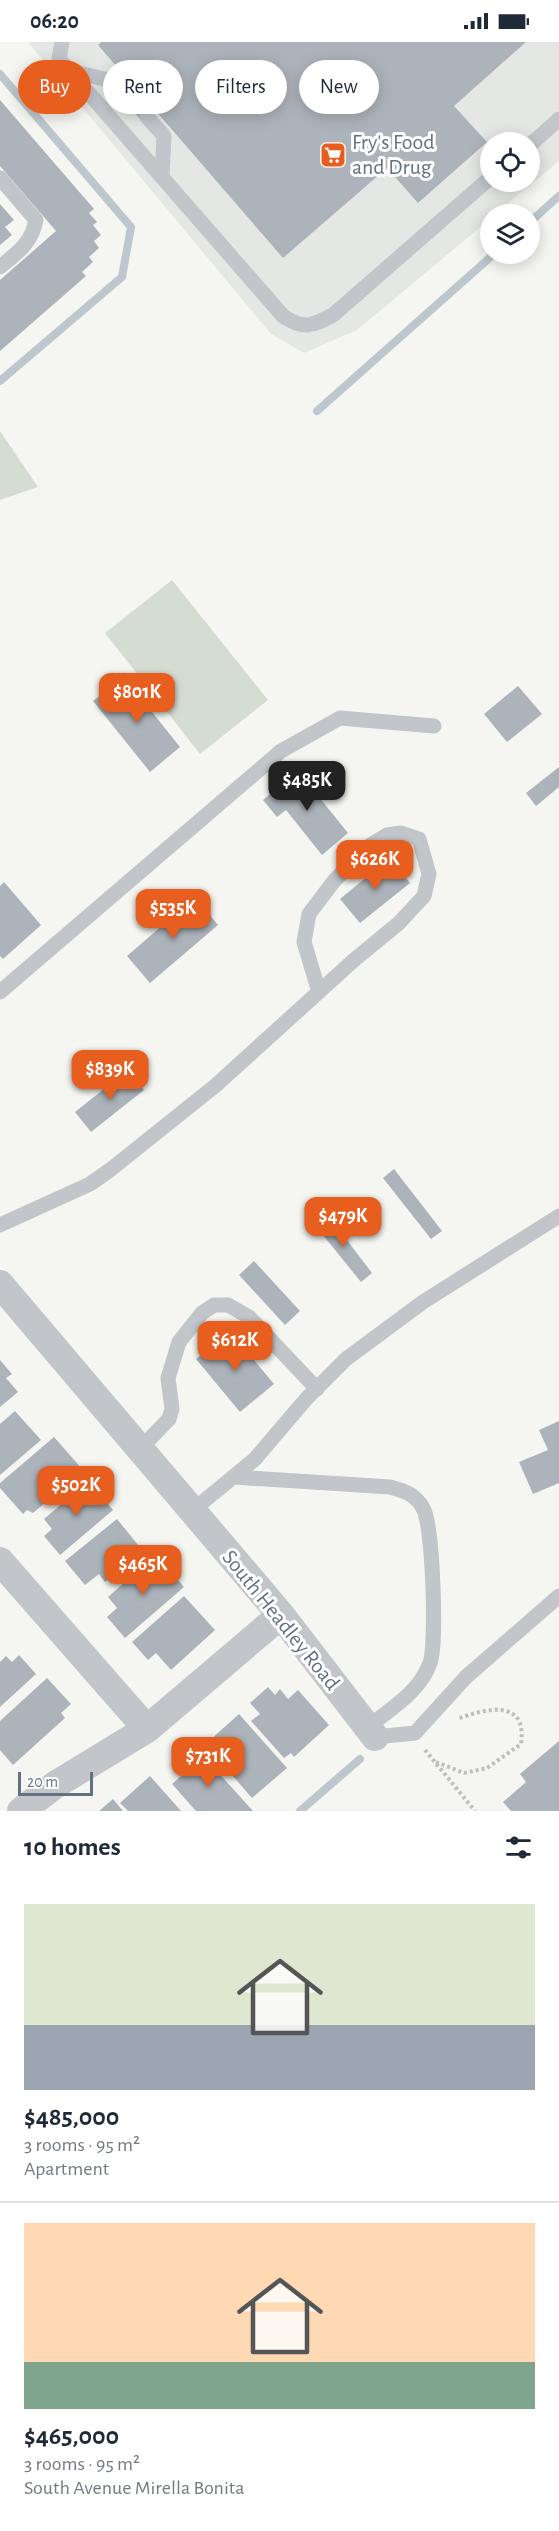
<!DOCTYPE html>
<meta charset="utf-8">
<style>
body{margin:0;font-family:"Alegreya Sans",sans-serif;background:#f6f6f7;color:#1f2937;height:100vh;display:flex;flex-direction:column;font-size:22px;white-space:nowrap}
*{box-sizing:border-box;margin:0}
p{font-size:20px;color:#747a83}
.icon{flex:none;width:33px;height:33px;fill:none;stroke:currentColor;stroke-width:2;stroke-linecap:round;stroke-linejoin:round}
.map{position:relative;height:1769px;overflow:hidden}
.panel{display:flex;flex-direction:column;background:#fff;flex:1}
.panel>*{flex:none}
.hud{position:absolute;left:18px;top:18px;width:524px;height:54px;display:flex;gap:12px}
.buttons{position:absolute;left:480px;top:90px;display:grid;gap:12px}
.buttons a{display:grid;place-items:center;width:60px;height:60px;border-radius:50%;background:#fff;box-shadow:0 3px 15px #0003;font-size:30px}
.scale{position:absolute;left:18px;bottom:15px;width:75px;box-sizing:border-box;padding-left:6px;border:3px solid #637283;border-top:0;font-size:16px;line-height:21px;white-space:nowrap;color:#637283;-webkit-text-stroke:4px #fff;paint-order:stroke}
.price{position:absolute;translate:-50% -51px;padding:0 14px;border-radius:12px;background:#e75e1f;color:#fff;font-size:20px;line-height:39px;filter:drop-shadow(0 2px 3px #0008)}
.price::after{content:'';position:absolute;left:50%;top:36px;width:18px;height:14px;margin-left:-9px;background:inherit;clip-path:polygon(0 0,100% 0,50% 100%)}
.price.current{background:#222;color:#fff}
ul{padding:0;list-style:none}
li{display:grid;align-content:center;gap:12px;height:318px;padding:0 24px}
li+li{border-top:2px solid #e0e1e3}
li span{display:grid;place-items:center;height:186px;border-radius:0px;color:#555}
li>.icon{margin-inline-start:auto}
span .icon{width:108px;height:108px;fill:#fffc;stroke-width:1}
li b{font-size:26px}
h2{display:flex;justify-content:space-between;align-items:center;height:72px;padding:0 24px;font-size:26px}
.chip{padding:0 21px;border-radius:27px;background:#fff;box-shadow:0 3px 15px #0003;font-size:21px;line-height:54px}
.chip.current{background:#e75e1f;color:#fff}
.status{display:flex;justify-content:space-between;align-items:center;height:42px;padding:0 30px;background:#fff;direction:ltr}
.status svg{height:16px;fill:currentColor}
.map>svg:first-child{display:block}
.built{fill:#e5e7e5;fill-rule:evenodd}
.green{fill:#d5dcd2}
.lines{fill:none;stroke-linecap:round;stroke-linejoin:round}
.stream{stroke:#bdc7cd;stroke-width:8}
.building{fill:#adb3ba}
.path{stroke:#bcbec0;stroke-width:4;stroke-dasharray:3 3;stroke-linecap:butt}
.service{stroke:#c2c5c9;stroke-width:15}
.minor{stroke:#c2c5c9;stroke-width:28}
.labels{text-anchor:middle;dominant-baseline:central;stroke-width:6;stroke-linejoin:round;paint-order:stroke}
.poi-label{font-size:22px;fill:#637283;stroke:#fff;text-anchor:start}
.street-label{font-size:22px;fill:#637283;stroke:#fff}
</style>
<div class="status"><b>06:20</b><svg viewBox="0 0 49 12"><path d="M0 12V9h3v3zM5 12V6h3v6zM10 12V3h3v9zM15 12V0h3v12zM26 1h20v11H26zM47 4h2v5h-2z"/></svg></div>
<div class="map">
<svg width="559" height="1769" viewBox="0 0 559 1769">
<rect width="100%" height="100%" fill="#f5f5f1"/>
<!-- built -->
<path class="built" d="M28 0H559V119L495 172H490V177L357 288 304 311 271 292ZM490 100H530V140H490Z"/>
<!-- green -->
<path class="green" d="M0 389 38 445 0 458Z
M172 538 268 658 200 712 105 591Z"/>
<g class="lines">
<!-- stream -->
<path class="stream" d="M0 32 131 185 122 235 0 339
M530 180 559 154
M317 369 494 212
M300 1769 360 1717"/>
</g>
<!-- building -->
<path class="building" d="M101 0H526L454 64 487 100 418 161 387 126 283 216 155 68 142 79 122 57 135 46 98 3Z
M0 58 94 167 89 171 97 180 93 183 101 193 94 199 99 206 89 215 93 220 82 230 86 234 0 309V238L56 189 0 124Z
M0 162 14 178 5 185 12 193 0 203Z
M124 635 180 705 150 730 93 659Z
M518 644 542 672 507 700 484 672Z
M559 725V745L536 764 526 751Z
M298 729 348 791 322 813 286 768 277 775 263 758Z
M390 816 410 841 360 881 340 857Z
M4 840 41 883 3 917 0 914V844Z
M195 855 218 883 150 941 127 914Z
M128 1028 144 1048 91 1090 75 1070Z
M394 1127 442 1189 431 1197 383 1136Z
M327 1172 372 1231 361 1240 314 1182Z
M254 1219 300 1269 285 1283 239 1233Z
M230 1289 274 1342 240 1370 196 1317Z
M0 1318 12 1332 6 1336 18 1350 0 1365Z
M15 1369 41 1398 0 1433V1382Z
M559 1379V1441L533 1452 519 1420 548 1408 539 1388Z
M54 1395 83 1428 33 1471 27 1468 23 1472 0 1446V1441Z
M89 1439 113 1468 60 1513 44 1494 52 1487 44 1477Z
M117 1477 143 1509 105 1540 99 1532 85 1543 65 1519Z
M156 1513 184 1545 125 1596 107 1575 117 1566 108 1555Z
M184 1554 215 1588 171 1628 156 1611 148 1618 132 1600Z
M19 1613 36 1632 0 1665V1620L6 1614 12 1620Z
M47 1636 71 1662 61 1671 65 1676 13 1723 0 1708V1679Z
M268 1645 275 1653 280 1647 288 1657 298 1648 329 1683 294 1715 291 1711 284 1716 251 1679 260 1672 250 1661Z
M239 1672 287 1726 252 1756 210 1708 214 1704 209 1699Z
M559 1699V1769H511L503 1760 526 1740 520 1732Z
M197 1707 253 1769H196L172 1742 188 1728 184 1719Z
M150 1734 181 1769H128L120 1761Z
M113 1757 123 1769H99Z"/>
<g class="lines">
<!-- path -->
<path class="path" d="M425 1708 475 1769
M436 1720 464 1731 487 1726 521 1702C528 1655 484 1667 457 1677"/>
<!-- service -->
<path class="service" d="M62 0 59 17 283 274C304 288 312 284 333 273L490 136
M71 29 117 40 127 52
M147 75 164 94 162 135
M530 103 559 77
M0 136 36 178C32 201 17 211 0 225
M0 950 281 709 340 676 434 684
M0 1183 90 1142 110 1128 215 1044 354 918 399 881 424 854 429 832 419 797 401 791 387 793 366 806 334 839 309 872 304 900 319 950
M140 1407 169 1377 172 1367 168 1336 179 1300 202 1271 214 1263H228L249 1275 317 1347
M233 1435 390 1445C405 1449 415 1452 423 1466 433 1483 437 1601 430 1621 420 1650 390 1667 367 1686
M193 1468 255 1417 307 1356 346 1317 423 1260 559 1174
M375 1695 415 1691 466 1635 559 1554"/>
<!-- minor -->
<path class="minor" d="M0 1242 281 1573 375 1695
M0 1519 147 1687
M21 1769 55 1743 147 1687 281 1573"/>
</g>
<!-- icons -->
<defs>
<g id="supermarket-square" transform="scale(1.35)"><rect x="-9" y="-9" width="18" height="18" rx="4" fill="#e75e1f" stroke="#fff"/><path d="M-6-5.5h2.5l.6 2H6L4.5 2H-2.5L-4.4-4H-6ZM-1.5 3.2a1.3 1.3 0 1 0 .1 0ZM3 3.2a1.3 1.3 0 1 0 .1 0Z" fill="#fff"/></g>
</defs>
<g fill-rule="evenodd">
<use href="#supermarket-square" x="333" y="113"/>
</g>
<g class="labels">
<!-- poi labels -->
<g class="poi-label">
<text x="352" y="100">Fry's Food<tspan x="352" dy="25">and Drug</tspan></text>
</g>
<!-- street labels -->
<g class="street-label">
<text transform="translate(281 1578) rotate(51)">South Headley Road</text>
</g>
</g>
</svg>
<div class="buttons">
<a><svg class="icon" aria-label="locate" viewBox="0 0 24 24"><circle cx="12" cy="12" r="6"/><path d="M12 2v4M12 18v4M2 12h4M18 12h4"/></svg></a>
<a><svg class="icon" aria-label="layers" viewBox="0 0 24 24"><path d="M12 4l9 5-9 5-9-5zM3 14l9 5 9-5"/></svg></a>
</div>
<div class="scale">20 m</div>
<b class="price" style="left:137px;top:682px">$801K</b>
<b class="price current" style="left:307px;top:770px">$485K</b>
<b class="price" style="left:375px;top:849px">$626K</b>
<b class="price" style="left:173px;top:898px">$535K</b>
<b class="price" style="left:110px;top:1059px">$839K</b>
<b class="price" style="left:343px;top:1206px">$479K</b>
<b class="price" style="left:235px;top:1330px">$612K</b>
<b class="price" style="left:76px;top:1475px">$502K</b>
<b class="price" style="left:143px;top:1554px">$465K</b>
<b class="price" style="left:208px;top:1746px">$731K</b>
<div class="hud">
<a class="chip current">Buy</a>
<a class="chip">Rent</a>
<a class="chip">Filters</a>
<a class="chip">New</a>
</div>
</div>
<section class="panel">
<h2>10 homes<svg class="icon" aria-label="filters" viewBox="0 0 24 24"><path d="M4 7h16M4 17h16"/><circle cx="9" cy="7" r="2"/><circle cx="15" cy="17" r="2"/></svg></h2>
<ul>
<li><span style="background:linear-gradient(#dfe7d0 65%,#9aa5b1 0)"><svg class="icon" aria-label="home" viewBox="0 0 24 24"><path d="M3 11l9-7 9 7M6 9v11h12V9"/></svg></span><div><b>$485,000</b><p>3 rooms · 95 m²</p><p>Apartment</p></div></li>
<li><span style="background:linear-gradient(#ffd9b3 75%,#7fa58c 0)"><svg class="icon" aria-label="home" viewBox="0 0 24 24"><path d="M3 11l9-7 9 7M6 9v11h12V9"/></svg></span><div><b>$465,000</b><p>3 rooms · 95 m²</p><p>South Avenue Mirella Bonita</p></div></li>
</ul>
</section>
